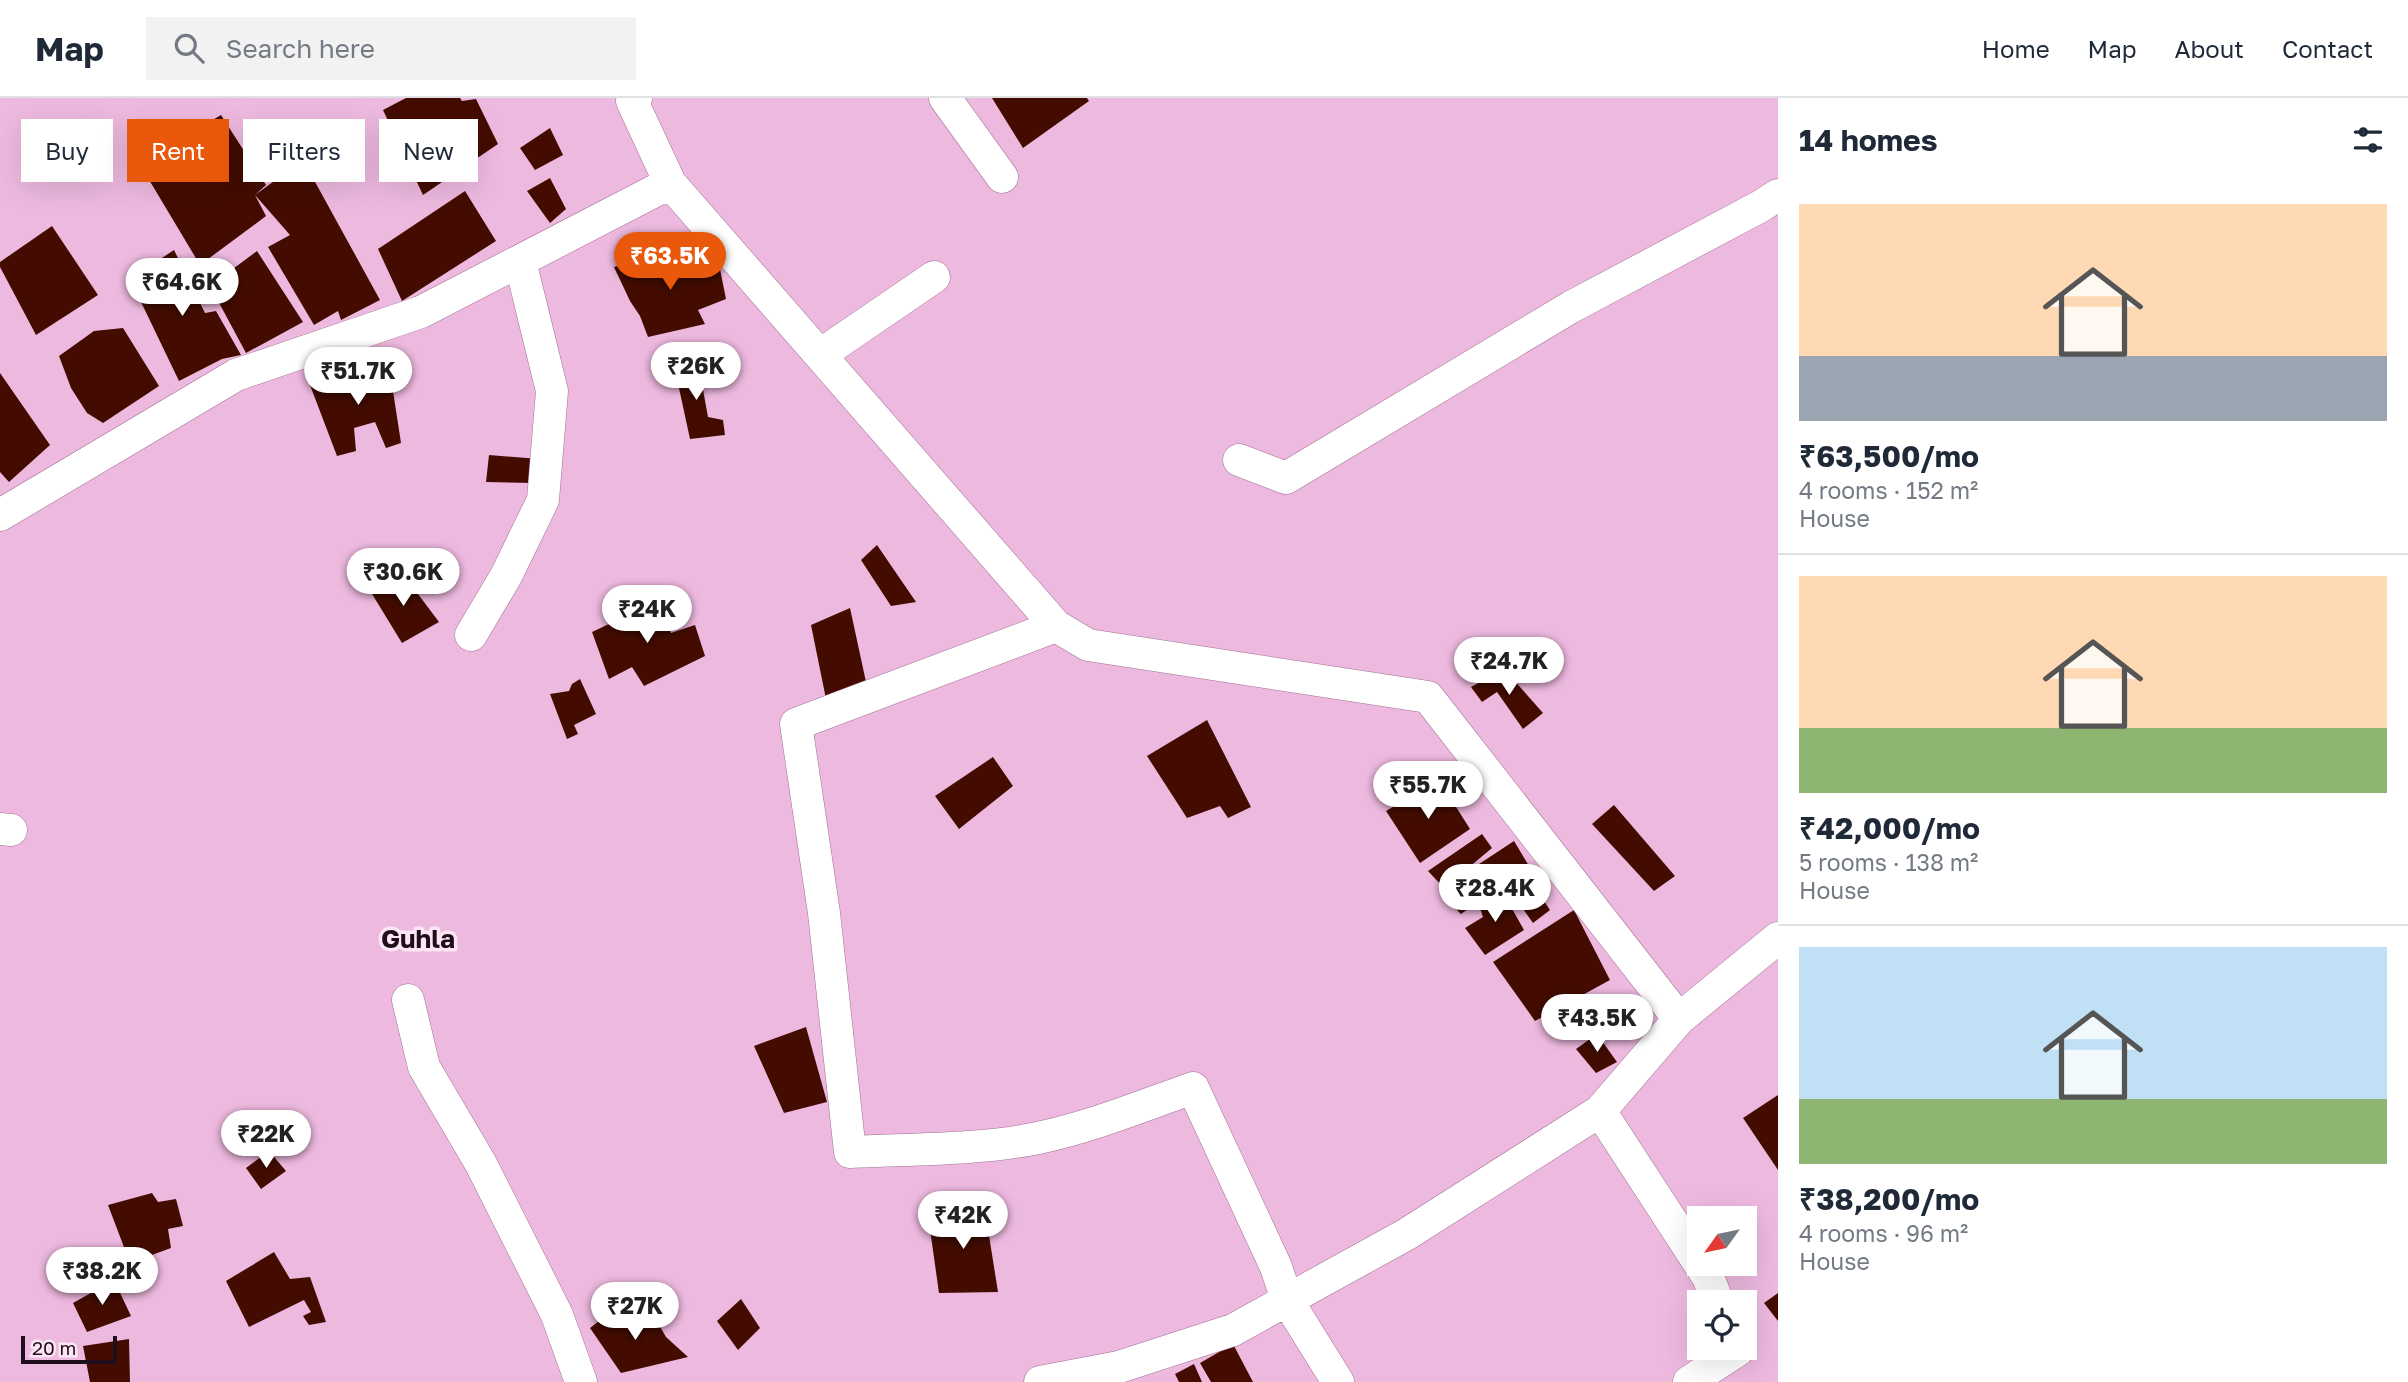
<!DOCTYPE html>
<meta charset="utf-8">
<style>
body{margin:0;font-family:"Golos Text",sans-serif;background:#f2f2f3;color:#1f2937;height:100vh;display:flex;flex-direction:column;font-size:26px;white-space:nowrap}
*{box-sizing:border-box;margin:0}
p{font-size:23px;color:#747a83}
.icon{flex:none;width:38px;height:38px;fill:none;stroke:currentColor;stroke-width:2;stroke-linecap:round;stroke-linejoin:round}
.map{position:relative;flex:1;overflow:hidden}
.details{display:flex;flex-direction:column;background:#fff;width:630px}
.details>*{flex:none}
.guide{position:absolute;left:21px;top:21px;width:665px;height:63px;display:flex;gap:14px}
.needle{width:46px;rotate:237deg}
.fabs{position:absolute;left:1687px;top:1108px;display:grid;gap:14px}
.fabs a{display:grid;place-items:center;width:70px;height:70px;border-radius:0px;background:#fff;box-shadow:0 7px 28px #0002;font-size:35px}
.scale{position:absolute;left:21px;bottom:18px;width:96px;box-sizing:border-box;padding-left:7px;border:4px solid #210e1c;border-top:0;font-size:19px;line-height:24px;white-space:nowrap;color:#210e1c;-webkit-text-stroke:5px #fce5f5;paint-order:stroke}
.price{position:absolute;translate:-50% -60px;padding:0 16px;border-radius:24px;background:#fff;color:#222;font-size:23px;line-height:46px;filter:drop-shadow(0 2px 4px #0008)}
.price::after{content:'';position:absolute;left:50%;top:42px;width:21px;height:16px;margin-left:-10px;background:inherit;clip-path:polygon(0 0,100% 0,50% 100%)}
.price.on{background:#ea580c;color:#fff}
ul{padding:0;list-style:none}
li{display:grid;align-content:center;gap:14px;height:371px;padding:0 21px}
li+li{border-top:2px solid #e0e1e3}
li span{display:grid;place-items:center;height:217px;border-radius:0px;color:#555}
li>.icon{margin-inline-start:auto}
span .icon{width:126px;height:126px;fill:#fffc;stroke-width:1}
li b{font-size:30px}
h2{display:flex;justify-content:space-between;align-items:center;height:84px;padding:0 21px;font-size:30px}
.tag{padding:0 24px;border-radius:0px;background:#fff;box-shadow:0 7px 28px #0002;font-size:24px;line-height:63px}
.tag.on{background:#ea580c;color:#fff}
header{display:flex;align-items:center;gap:42px;box-sizing:border-box;height:98px;padding:0 35px;background:#fff;border-bottom:2px solid #e0e1e3}
header strong{font-size:33px}
nav{display:flex;gap:38px;margin-inline-start:auto;font-size:24px}
.search{width:490px;height:63px;background:#f2f2f3;display:flex;align-items:center;gap:18px;box-sizing:border-box;padding:0 24px;border-radius:0px;color:#747a83;font-size:26px}
main{display:flex;flex:1;min-height:0}
.map>svg:first-child{display:block}
.building{fill:#440c00}
.lines{fill:none;stroke-linecap:round;stroke-linejoin:round}
.street-casing{stroke:#a17094;stroke-width:33}
.street{stroke:#fff;stroke-width:32}
.labels{text-anchor:middle;dominant-baseline:central;stroke-width:7;stroke-linejoin:round;paint-order:stroke}
.quarter-label{font-size:26px;font-weight:bold;fill:#210e1c;stroke:#fce5f5}
</style>
<header>
<strong>Map</strong>
<div class="search"><svg class="icon" aria-label="search" viewBox="0 0 24 24"><circle cx="10" cy="10" r="6"/><path d="M15 15l6 6"/></svg>Search here</div>
<nav><a>Home</a><a>Map</a><a>About</a><a>Contact</a></nav>
</header>
<main>
<div class="map">
<svg width="1778" height="1284" viewBox="0 0 1778 1284">
<rect width="100%" height="100%" fill="#eeb9df"/>
<!-- building -->
<path class="building" d="M406 0H460L462 3 476 1 498 46 423 97 383 12Z
M992 0H1087L1089 3 1023 50Z
M221 17 266 87 255 97 303 62 380 202 341 222 338 213 314 227 268 149 290 137 255 97 266 118 200 167 139 65Z
M550 30 563 57 535 72 520 50Z
M550 80 566 111 550 125 527 93Z
M465 93 496 143 402 203 378 151Z
M52 128 98 197 36 237 0 169V164Z
M174 152 205 215 216 213 241 257 222 261 179 283 130 181Z
M257 153 303 224 246 255 210 188Z
M671 153 680 169 720 171 726 201 698 212 705 226 648 239 640 218 630 203 614 169Z
M123 230 159 288 103 325 87 315 71 290 59 258 94 233Z
M697 259 708 319 723 322 725 337 690 341 674 267Z
M389 267 401 345 386 350 375 324 354 330 356 353 337 358 310 287Z
M0 275 50 347 9 384 0 374Z
M489 357 540 361 532 385 486 384Z
M877 447 916 504 891 508 861 462Z
M403 476 439 524 402 545 369 491Z
M660 502 671 535 695 527 705 558 644 588 632 569 609 581 592 534Z
M850 510 866 584 826 601 811 527Z
M1504 571 1543 615 1523 631 1497 594 1482 604 1471 589Z
M580 581 596 616 574 627 578 636 567 641 550 596 569 593 572 586Z
M1207 622 1251 709 1228 720 1220 708 1187 720 1147 658Z
M993 659 1013 688 959 731 935 698Z
M1439 682 1470 731 1420 765 1386 713Z
M1614 707 1675 778 1654 793 1592 726Z
M1482 736 1492 750 1444 790 1428 773Z
M1514 743 1529 768 1461 816 1457 812 1467 801 1457 788 1470 779 1467 774Z
M1525 775 1550 812 1533 825 1507 788Z
M1502 793 1524 832 1485 857 1465 830 1483 819 1479 807Z
M1574 812 1610 882 1535 923 1493 864Z
M806 929 827 1004 784 1015 754 948Z
M1597 936 1617 964 1596 975 1576 951Z
M1778 997V1072L1743 1020Z
M269 1053 286 1073 261 1091 246 1070Z
M152 1095 158 1104 176 1101 183 1128 168 1131 171 1150 130 1165 108 1107Z
M984 1106 998 1194 939 1195 928 1117Z
M274 1154 290 1181 310 1179 326 1224 309 1227 303 1218 311 1214 304 1202 249 1229 226 1183Z
M114 1182 131 1218 87 1234 73 1205Z
M1778 1195V1223L1764 1205Z
M741 1201 760 1230 738 1252 717 1223Z
M612 1213 620 1223 651 1213 666 1239 688 1259 621 1275 590 1230Z
M129 1241 130 1284H90L83 1248Z
M1233 1246 1253 1284H1211L1200 1265Z
M1194 1266 1202 1284H1179L1175 1276Z"/>
<g class="lines">
<!-- street casing -->
<g class="street-casing">
<path id="street" d="M636 0 632 3 670 85
M945 0 1002 79
M820 257 934 179
M1239 362 1286 380 1571 209 1761 108 1778 97
M0 417 236 277 421 214 670 85 1056 528 1088 547 1428 599 1679 921
M1056 528 796 626 824 815 850 1054C909 1051 981 1052 1038 1040 1091 1029 1142 1008 1193 990L1276 1169 1287 1202 1338 1284
M471 537 506 478 543 402 552 293 520 163
M0 731 11 732
M408 902 424 969 481 1066 557 1217 581 1284
M1600 1013 1708 1179 1718 1204
M1040 1284 1119 1269 1233 1232 1407 1136 1600 1013 1679 921 1778 840
M1689 1284 1738 1252 1737 1250"/>
</g>
<!-- street -->
<use href="#street" class="street"/>
</g>
<g class="labels">
<!-- quarter labels -->
<g class="quarter-label">
<text x="418" y="840">Guhla</text>
</g>
</g>
</svg>
<div class="fabs">
<a><svg class="needle" viewBox="-14 -14 28 28"><path d="M0-13l5 13h-10z" fill="#e53935"/><path d="M0 13l5-13h-10z" fill="#747a83"/></svg></a>
<a><svg class="icon" aria-label="locate" viewBox="0 0 24 24"><circle cx="12" cy="12" r="6"/><path d="M12 2v4M12 18v4M2 12h4M18 12h4"/></svg></a>
</div>
<div class="scale">20 m</div>
<b class="price on" style="left:670px;top:194px">₹63.5K</b>
<b class="price" style="left:182px;top:220px">₹64.6K</b>
<b class="price" style="left:696px;top:304px">₹26K</b>
<b class="price" style="left:358px;top:309px">₹51.7K</b>
<b class="price" style="left:403px;top:510px">₹30.6K</b>
<b class="price" style="left:647px;top:547px">₹24K</b>
<b class="price" style="left:1509px;top:599px">₹24.7K</b>
<b class="price" style="left:1428px;top:723px">₹55.7K</b>
<b class="price" style="left:1495px;top:826px">₹28.4K</b>
<b class="price" style="left:1597px;top:956px">₹43.5K</b>
<b class="price" style="left:266px;top:1072px">₹22K</b>
<b class="price" style="left:963px;top:1153px">₹42K</b>
<b class="price" style="left:102px;top:1209px">₹38.2K</b>
<b class="price" style="left:635px;top:1244px">₹27K</b>
<div class="guide">
<a class="tag">Buy</a>
<a class="tag on">Rent</a>
<a class="tag">Filters</a>
<a class="tag">New</a>
</div>
</div>
<section class="details">
<h2>14 homes<svg class="icon" aria-label="filters" viewBox="0 0 24 24"><path d="M4 7h16M4 17h16"/><circle cx="9" cy="7" r="2"/><circle cx="15" cy="17" r="2"/></svg></h2>
<ul>
<li><span style="background:linear-gradient(#ffd9b3 70%,#9aa5b1 0)"><svg class="icon" aria-label="home" viewBox="0 0 24 24"><path d="M3 11l9-7 9 7M6 9v11h12V9"/></svg></span><div><b>₹63,500/mo</b><p>4 rooms · 152 m²</p><p>House</p></div></li>
<li><span style="background:linear-gradient(#ffd9b3 70%,#8fb573 0)"><svg class="icon" aria-label="home" viewBox="0 0 24 24"><path d="M3 11l9-7 9 7M6 9v11h12V9"/></svg></span><div><b>₹42,000/mo</b><p>5 rooms · 138 m²</p><p>House</p></div></li>
<li><span style="background:linear-gradient(#bfe0f5 70%,#8fb573 0)"><svg class="icon" aria-label="home" viewBox="0 0 24 24"><path d="M3 11l9-7 9 7M6 9v11h12V9"/></svg></span><div><b>₹38,200/mo</b><p>4 rooms · 96 m²</p><p>House</p></div></li>
</ul>
</section>
</main>
